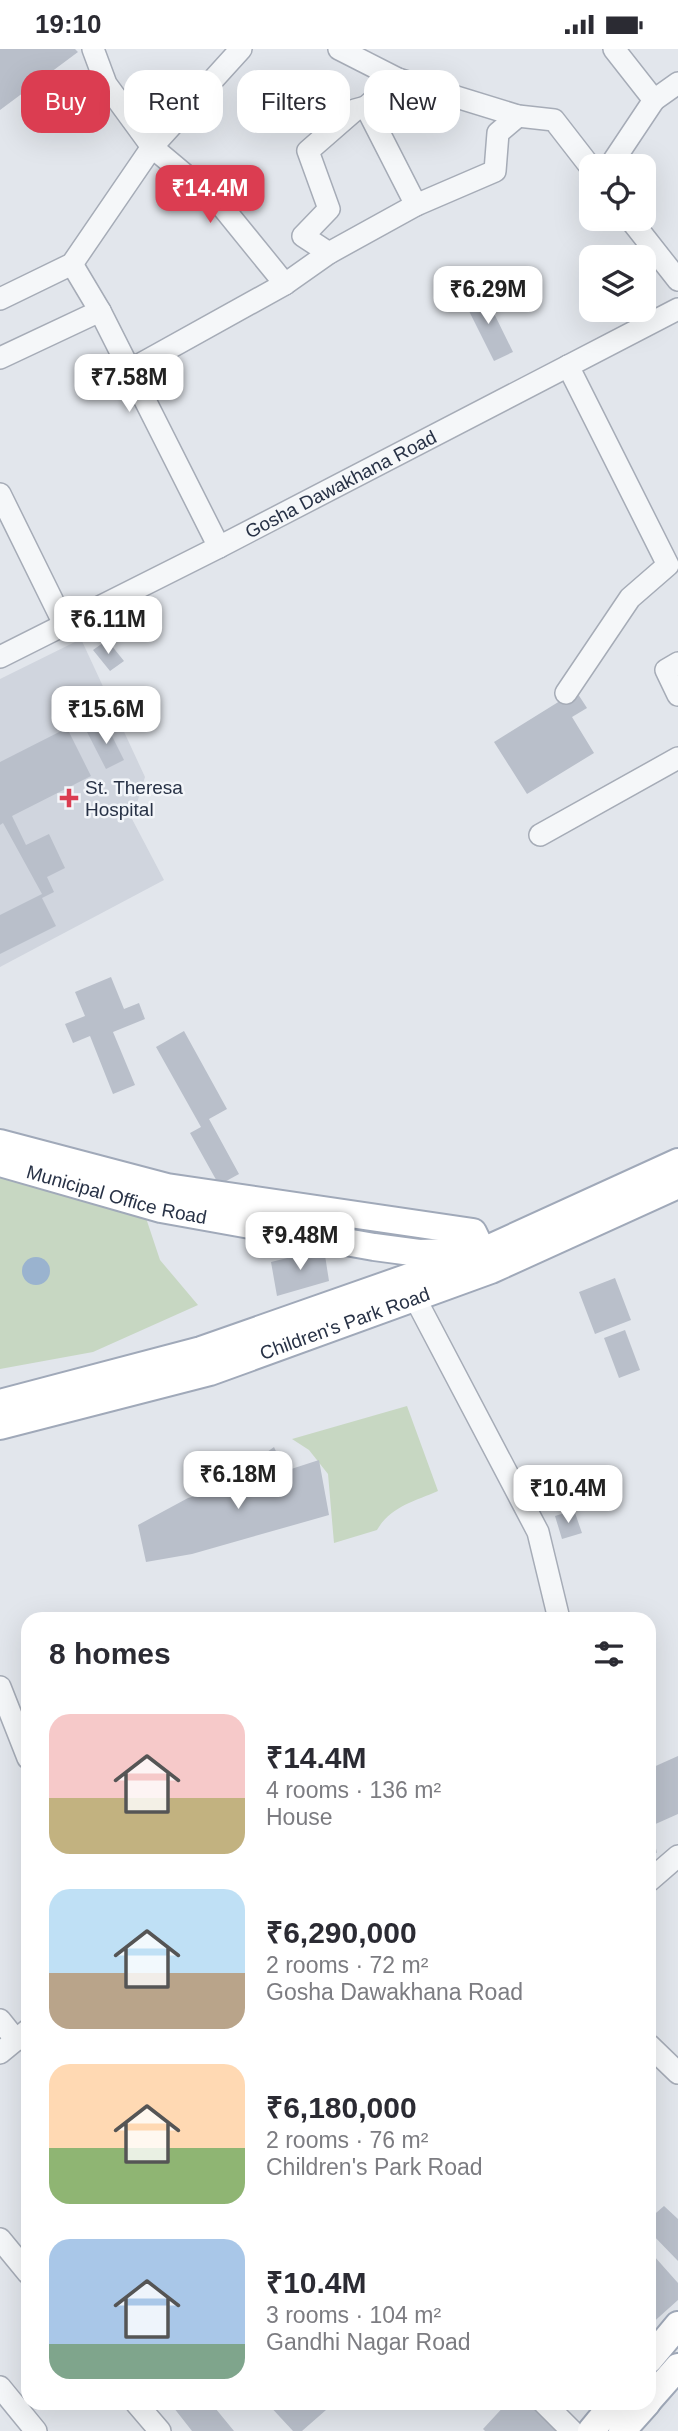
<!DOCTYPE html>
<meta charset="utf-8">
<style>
body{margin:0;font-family:Helvetica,sans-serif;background:#f2f2f3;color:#2b2b33;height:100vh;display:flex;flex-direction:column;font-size:26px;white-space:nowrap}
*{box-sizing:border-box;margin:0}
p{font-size:23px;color:#7c7c81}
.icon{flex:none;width:38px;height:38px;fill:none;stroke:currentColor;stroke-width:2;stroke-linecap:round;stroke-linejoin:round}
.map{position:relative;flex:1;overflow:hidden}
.side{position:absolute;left:21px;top:1563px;width:635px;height:798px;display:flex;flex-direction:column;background:#fff;border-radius:21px;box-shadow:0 7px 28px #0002}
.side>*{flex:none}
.top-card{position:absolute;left:21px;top:21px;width:637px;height:63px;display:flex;gap:14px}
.buttons{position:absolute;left:579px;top:105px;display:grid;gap:14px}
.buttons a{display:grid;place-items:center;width:77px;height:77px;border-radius:14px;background:#fff;box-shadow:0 7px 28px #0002;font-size:35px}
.price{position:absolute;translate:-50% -60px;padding:0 16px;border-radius:14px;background:#fff;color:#222;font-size:23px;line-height:46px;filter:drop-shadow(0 2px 4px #0008)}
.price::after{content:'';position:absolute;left:50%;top:42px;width:21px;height:16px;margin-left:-10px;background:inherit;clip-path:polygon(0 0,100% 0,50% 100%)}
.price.selected{background:#db3d51;color:#fff}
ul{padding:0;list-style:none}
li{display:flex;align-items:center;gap:21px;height:175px;padding:0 28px}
li span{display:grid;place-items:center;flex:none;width:196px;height:140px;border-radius:21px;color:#555}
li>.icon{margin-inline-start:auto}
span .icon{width:84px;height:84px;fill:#fffc;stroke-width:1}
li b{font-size:30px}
h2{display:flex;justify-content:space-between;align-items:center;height:84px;padding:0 28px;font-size:30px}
.tag{padding:0 24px;border-radius:21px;background:#fff;box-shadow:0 7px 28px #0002;font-size:24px;line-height:63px}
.tag.selected{background:#db3d51;color:#fff}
.status{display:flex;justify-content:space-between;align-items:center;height:49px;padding:0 35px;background:#fff;direction:ltr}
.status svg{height:19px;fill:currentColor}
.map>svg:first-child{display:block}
.built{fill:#d0d5de}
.green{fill:#c7d7c2}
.water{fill:#9ab3cf}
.building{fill:#b9bfca}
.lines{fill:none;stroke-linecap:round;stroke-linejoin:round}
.minor-casing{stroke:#a6acb7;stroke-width:24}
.major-casing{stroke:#a0a9b9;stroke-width:30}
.minor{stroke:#f5f7f9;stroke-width:21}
.major{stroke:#fff;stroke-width:26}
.poi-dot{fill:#db3d51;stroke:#f2f5f9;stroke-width:2.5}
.labels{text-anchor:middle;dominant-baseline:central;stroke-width:5;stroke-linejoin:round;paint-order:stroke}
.street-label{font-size:19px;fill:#283246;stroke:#f2f5f9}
.poi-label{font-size:19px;fill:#283246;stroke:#f2f5f9;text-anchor:start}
</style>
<div class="status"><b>19:10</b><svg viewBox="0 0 49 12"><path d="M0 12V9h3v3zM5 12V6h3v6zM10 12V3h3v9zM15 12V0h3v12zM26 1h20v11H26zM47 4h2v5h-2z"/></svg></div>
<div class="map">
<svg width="678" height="2382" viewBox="0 0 678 2382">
<rect width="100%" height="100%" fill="#e2e6ec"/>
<!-- built -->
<path class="built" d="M81 590 145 728 132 770 164 831 0 918V630Z"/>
<!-- green -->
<path class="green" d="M0 1123 144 1163 160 1211 198 1256 93 1303 0 1320Z
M407 1357 438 1442C415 1452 390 1458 377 1481L334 1494 328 1425 309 1401 292 1390Z"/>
<!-- water -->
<path class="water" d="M22 1222a14 14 0 1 1 28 0a14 14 0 1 1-28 0Z"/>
<!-- building -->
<path class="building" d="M0 0H75L78 3 0 61Z
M483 242 513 303 494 312 464 252Z
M107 591 124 612 110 622 93 601Z
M576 642 587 659 572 668 594 704 527 745 494 693Z
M106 675 124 711 106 720 87 683Z
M67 679 91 727 12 767 26 796 49 785 65 819 47 828 54 843 42 849 56 877 0 905V866L42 845 3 774 0 776V713Z
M111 928 124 960 139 954 145 970 113 983 135 1036 113 1045 90 987 73 994 65 975 85 967 75 943Z
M184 982 227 1060 209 1070 239 1125 219 1136 190 1084 201 1078 156 998Z
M324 1200 329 1232 277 1247 271 1213Z
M615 1229 631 1271 595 1285 579 1243Z
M625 1281 640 1321 619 1329 604 1289Z
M274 1398 285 1422 319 1411 329 1466 192 1505 146 1513 138 1476 188 1449 259 1430 256 1411Z
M574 1461 582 1484 562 1490 555 1467Z
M678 1707V1765L651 1777 657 1804 649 1801V1720Z
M664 2157 678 2170V2212L649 2182V2170Z
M654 2207 678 2234V2251L649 2277V2212Z
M170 2354H211L234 2382H192Z
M267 2354H334L302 2382H293Z
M507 2354H528L556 2382H485L483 2380Z"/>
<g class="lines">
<!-- minor casing -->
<g class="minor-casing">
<g id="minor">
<path d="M93 0 106 35 152 98 220 155 285 235"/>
<path d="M339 0 398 30 518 67 554 71 592 120"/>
<path d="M614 0 654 51 678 34"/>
<path d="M398 30 366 58 416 156"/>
<path d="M610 117 654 51"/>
<path d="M630 170 678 231"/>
<path d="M329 204 303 187 329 160 308 102 355 61 366 58"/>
<path d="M72 215 100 262 219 498"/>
<path d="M0 250 72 215 152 98 241 0"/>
<path d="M0 309 100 262"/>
<path d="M130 321 285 235 329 204 416 156 495 122 498 84 518 67"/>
<path d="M0 445 64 575"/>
<path id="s1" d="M0 608 219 498 678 260"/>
<path d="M678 614 666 621 678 646"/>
<path d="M566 644 630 549 668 516 568 317"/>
<path d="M540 786 678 709"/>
<path d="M415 1249 538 1483 559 1570"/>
<path d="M0 1638 28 1709"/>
<path d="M649 1832 678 1807"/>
<path d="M0 1971 16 1991"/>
<path d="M649 1996 678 2024"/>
<path d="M0 2004 28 1981"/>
<path d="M0 2190 28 2224"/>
<path d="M0 2338 36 2382"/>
<path d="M136 2354 160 2382"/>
<path d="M544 2354 572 2382"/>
</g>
</g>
<!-- major casing -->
<g class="major-casing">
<g id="major">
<path d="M0 1094 167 1138 473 1183 489 1216"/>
<path id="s2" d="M0 1114 161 1160 374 1198 419 1204 456 1203"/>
<path d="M0 1354 201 1301 483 1202 678 1113"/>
<path id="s3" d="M0 1377 210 1323 491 1221 678 1136"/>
<path d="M649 2311 678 2276"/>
<path d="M649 2351 678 2318"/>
<path d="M591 2382 614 2354"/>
<path d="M622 2382 647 2354"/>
</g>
</g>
<!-- minor -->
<use href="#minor" class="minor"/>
<!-- major -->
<use href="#major" class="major"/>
</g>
<!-- markers -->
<path class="poi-dot" d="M65.5 738.5h7v7h7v7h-7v7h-7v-7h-7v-7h7z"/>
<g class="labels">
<!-- street labels -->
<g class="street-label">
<text stroke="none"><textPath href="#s1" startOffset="382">Gosha Dawakhana Road</textPath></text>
<text stroke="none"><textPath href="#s2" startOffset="121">Municipal Office Road</textPath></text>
<text stroke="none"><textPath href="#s3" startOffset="360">Children's Park Road</textPath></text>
</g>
<!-- poi labels -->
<g class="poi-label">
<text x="85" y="738">St. Theresa<tspan x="85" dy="22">Hospital</tspan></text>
</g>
</g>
</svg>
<div class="buttons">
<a><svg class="icon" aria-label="locate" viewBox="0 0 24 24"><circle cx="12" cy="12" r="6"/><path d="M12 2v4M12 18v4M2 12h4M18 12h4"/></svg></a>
<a><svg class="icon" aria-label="layers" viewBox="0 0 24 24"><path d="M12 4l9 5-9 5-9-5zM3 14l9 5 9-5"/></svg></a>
</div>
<b class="price selected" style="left:210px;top:176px">₹14.4M</b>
<b class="price" style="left:488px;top:277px">₹6.29M</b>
<b class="price" style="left:129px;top:365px">₹7.58M</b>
<b class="price" style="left:108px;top:607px">₹6.11M</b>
<b class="price" style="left:106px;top:697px">₹15.6M</b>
<b class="price" style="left:300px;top:1223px">₹9.48M</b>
<b class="price" style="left:238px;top:1462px">₹6.18M</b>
<b class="price" style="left:568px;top:1476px">₹10.4M</b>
<div class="top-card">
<a class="tag selected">Buy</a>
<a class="tag">Rent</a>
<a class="tag">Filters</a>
<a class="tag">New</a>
</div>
<section class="side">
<h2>8 homes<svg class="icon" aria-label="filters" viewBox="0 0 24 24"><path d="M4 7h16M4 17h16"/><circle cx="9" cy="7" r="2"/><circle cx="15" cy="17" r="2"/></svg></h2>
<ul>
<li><span style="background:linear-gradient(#f6c9c9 60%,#c2b280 0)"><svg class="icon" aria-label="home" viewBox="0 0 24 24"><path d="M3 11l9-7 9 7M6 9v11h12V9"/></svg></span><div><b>₹14.4M</b><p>4 rooms · 136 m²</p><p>House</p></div></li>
<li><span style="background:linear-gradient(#bfe0f5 60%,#b9a48a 0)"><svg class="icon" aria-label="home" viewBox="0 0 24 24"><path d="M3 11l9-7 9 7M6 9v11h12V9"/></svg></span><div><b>₹6,290,000</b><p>2 rooms · 72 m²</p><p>Gosha Dawakhana Road</p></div></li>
<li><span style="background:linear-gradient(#ffd9b3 60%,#8fb573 0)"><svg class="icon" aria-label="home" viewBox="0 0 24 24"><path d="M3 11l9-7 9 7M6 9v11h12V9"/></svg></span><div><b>₹6,180,000</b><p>2 rooms · 76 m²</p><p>Children's Park Road</p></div></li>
<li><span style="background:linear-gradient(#a9c7e8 75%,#7fa58c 0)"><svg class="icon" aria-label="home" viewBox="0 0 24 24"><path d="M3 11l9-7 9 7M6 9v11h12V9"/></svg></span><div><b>₹10.4M</b><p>3 rooms · 104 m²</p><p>Gandhi Nagar Road</p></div></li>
</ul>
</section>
</div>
